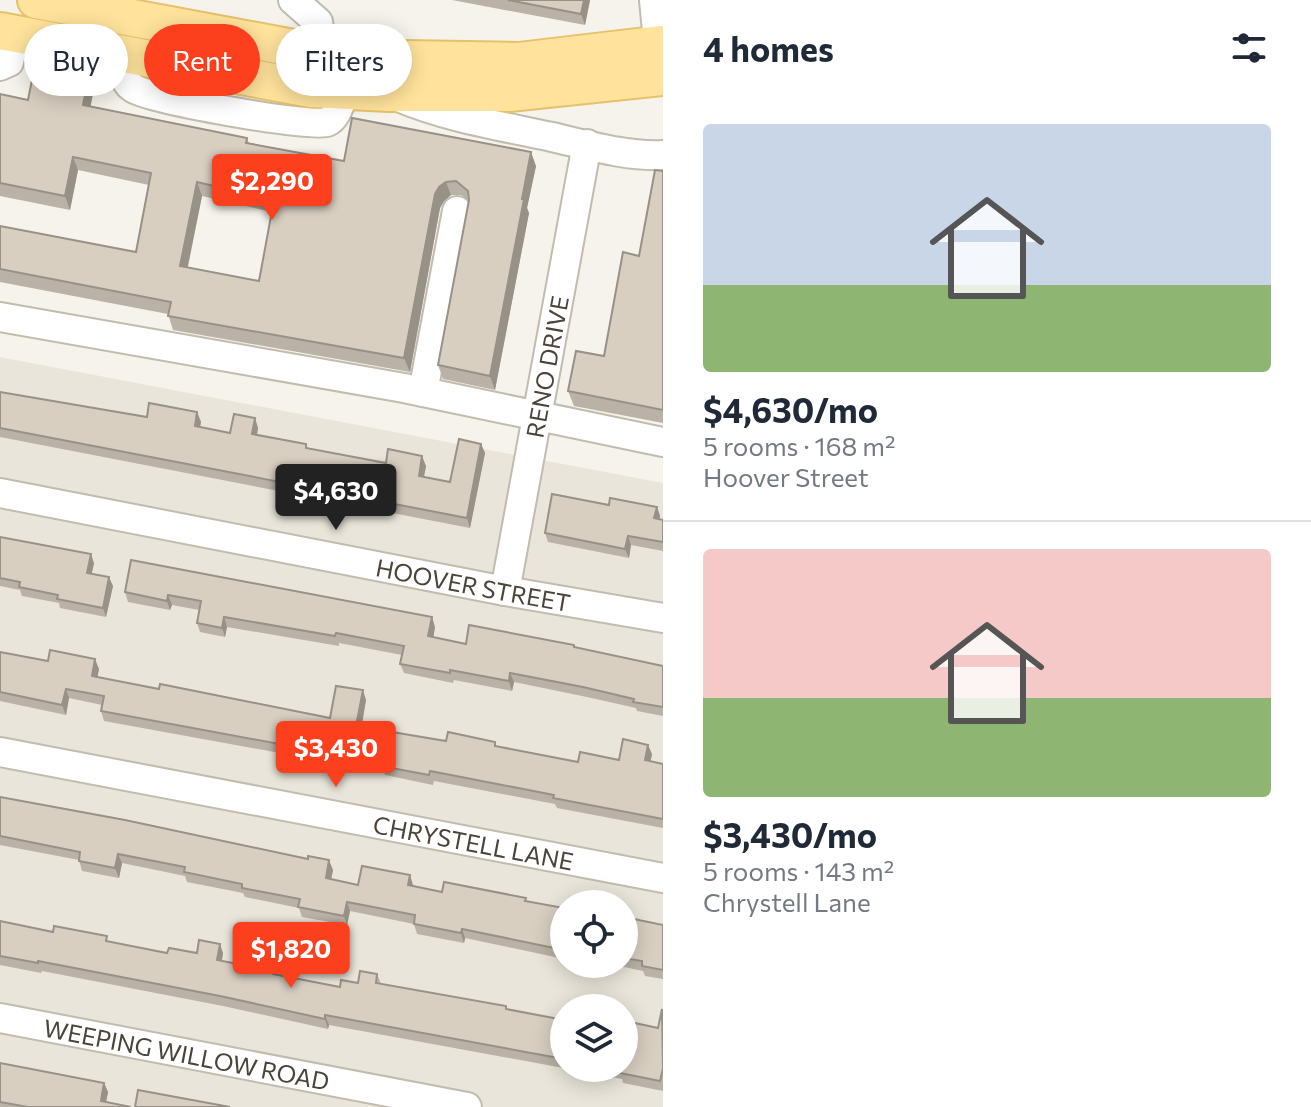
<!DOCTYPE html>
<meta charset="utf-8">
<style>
body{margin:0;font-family:Commissioner,sans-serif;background:#f2f2f3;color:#1f2937;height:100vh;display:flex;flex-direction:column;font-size:30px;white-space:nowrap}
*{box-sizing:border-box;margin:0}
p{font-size:26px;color:#747a83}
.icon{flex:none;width:44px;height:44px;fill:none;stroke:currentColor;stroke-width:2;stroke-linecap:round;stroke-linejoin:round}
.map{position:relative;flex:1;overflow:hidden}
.panel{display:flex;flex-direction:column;background:#fff;width:648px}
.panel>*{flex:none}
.banner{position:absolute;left:24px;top:24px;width:518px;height:72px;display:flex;gap:16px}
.tools{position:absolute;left:550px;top:890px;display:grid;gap:16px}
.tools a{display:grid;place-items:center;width:88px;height:88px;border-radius:50%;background:#fff;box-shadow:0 4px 20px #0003;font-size:40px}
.price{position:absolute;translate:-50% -68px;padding:0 18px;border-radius:8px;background:#fc3f1d;color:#fff;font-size:26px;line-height:52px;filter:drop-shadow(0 2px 4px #0008)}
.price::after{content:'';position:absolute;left:50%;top:48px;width:24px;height:18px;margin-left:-12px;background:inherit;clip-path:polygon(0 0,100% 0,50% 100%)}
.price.active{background:#222;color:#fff}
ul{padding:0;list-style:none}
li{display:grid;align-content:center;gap:16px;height:424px;padding:0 40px}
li+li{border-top:2px solid #e0e1e3}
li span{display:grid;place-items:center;height:248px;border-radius:8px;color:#555}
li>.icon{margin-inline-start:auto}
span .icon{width:144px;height:144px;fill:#fffc;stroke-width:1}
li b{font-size:34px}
h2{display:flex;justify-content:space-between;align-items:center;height:96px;padding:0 40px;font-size:34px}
.tag{padding:0 28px;border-radius:36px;background:#fff;box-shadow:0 4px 20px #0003;font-size:28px;line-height:72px}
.tag.active{background:#fc3f1d;color:#fff}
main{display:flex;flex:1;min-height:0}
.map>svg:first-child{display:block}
.residential{fill:#eae5da;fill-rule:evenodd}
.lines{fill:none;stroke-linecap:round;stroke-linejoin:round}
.minor-casing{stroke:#c2bbae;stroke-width:32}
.major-casing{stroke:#e6c16a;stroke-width:40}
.minor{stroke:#fff;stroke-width:28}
.major{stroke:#ffe39c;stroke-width:36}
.wall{fill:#bab2a6;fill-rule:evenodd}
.shaded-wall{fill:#979187}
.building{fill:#d8cfc1;stroke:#979187;stroke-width:2;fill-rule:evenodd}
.labels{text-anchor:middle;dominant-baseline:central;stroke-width:6;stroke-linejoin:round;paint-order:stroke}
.street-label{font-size:24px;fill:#4b4439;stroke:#fff}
</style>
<main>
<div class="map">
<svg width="663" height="1107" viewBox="0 0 663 1107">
<rect width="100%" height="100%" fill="#f6f3ec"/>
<!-- residential -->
<path class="residential" d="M0 357 663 483V1107H0ZM564 904H624V964H564ZM564 1008H624V1068H564Z"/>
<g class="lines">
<!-- minor casing -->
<g class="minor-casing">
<g id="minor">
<path d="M293 0 318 22 323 53"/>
<path d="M654 0 660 63"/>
<path d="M127 55C125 67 121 80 133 88 148 99 312 128 327 122 337 118 341 100 345 91"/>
<path d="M0 66 9 62 15 34"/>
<path d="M401 98C449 118 501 126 552 137 587 145 627 157 663 155"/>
<path d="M0 317 404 388 663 442"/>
<path d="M423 392 457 211"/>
<path id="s1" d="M0 493 505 591 663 618"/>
<path id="s2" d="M505 591 587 144"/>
<path id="s3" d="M0 752 663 878"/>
<path id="s4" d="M0 1018 467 1107"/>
</g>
</g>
<!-- major casing -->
<g class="major-casing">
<path id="major" d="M36 0 347 58 519 61 663 44
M0 31 311 89 389 93H509L663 77"/>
</g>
<!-- minor -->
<use href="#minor" class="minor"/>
<!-- major -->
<use href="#major" class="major"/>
</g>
<!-- wall -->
<path class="wall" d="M452 0H590L585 25Z
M96 79 90 107 247 138 249 143 344 161 536 166 527 208 529 213 495 390 443 379 438 365 469 201 461 195H451L444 201 440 208 410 372 173 330 168 314 0 282V226L136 252 149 185 78 170 70 210 0 196V94L28 100ZM202 196 272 212 259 281 188 267Z
M663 171V423L574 406 568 391 604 356 639 256Z
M0 392 147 417 197 412 201 422 200 427 230 433 255 418 258 428 257 435 308 449 386 463 426 466 424 477 450 482 481 444 485 453 470 528 0 437Z
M609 505 657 507 660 516 659 519 663 520V551L631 545 629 558 548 542 545 533Z
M0 537 94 563 92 573 113 586 106 617 60 608 59 603 22 596 20 590 0 586Z
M131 560 435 627 433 637 466 644 575 647 663 666V716L637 711 636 708 587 697 514 682 512 691 454 680 453 683 404 673 400 664 402 655 339 643V646L227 627 225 637 200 632 197 623 199 610 172 605 170 610 128 602 125 592Z
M0 652 48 661 99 669 97 677 159 689 330 718 366 700 361 727 446 741 497 746 578 762 619 760 652 754 650 762 663 764V828L557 808 555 804 434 781 433 785 385 775 384 772 104 721 101 711 102 705 69 698 66 715 0 701Z
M0 797 333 870 331 880 358 885H413V886L442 892 527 901 564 908V959L465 938 464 943 417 934 414 924 350 911 347 925 302 917 299 908 245 897 243 893 187 882 185 876 122 863 119 878 82 871 79 860 0 845Z
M624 917 663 925V979L645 976 643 971 610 964H624Z
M0 921 167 953H223L222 961 275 975 340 987 358 983 377 974 381 984 506 1006 507 1009 564 1020V1068H624L629 1028H658L663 1009V1091L623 1083 622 1079 558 1067 329 1025 328 1029 223 1006 42 971 41 973 0 965Z
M0 1063 104 1083 108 1092 106 1102 131 1107H0Z"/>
<!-- shaded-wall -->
<path class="shaded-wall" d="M584 0H590L585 25 581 14Z
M91 65 96 79 88 119 83 105Z
M531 152 536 166 527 208 529 213 495 390 490 376Z
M73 157 78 170 70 210 65 196Z
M197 182 202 196 185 279 180 266Z
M446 182 451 195 444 201 440 208 410 372 404 358 435 194 439 187Z
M197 412 201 422 198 436 195 426Z
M255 418 258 428 255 444 252 434Z
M481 444 485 453 470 528 467 518Z
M422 456 426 466 422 486 419 476Z
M657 507 660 516 658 528 654 518Z
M628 536 631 545 629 558 625 549Z
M91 554 94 563 90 581 87 573Z
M109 577 113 586 106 617 103 608Z
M168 595 172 605 170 610 167 601Z
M224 617 227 627 225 637 222 628Z
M432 617 435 627 432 646 428 636Z
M95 659 99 669 96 685 92 676Z
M510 673 514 682 512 691 509 681Z
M66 689 69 698 66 715 62 705Z
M363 690 366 700 360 736 356 726Z
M648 745 652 754 649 770 645 760Z
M118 854 122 863 119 878 115 868Z
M329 860 333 870 329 888 326 878Z
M410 875 413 885 411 895 408 885Z
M347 902 350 911 347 925 344 916Z
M462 929 465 938 464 943 461 933Z
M220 944 223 953 220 970 217 960Z
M325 1015 329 1025 328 1029 325 1019Z
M104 1083 108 1092 105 1107 101 1101Z"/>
<!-- building -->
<path class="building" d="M508 0H584L581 14Z
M37 55 91 65 83 105 247 138 246 143 344 161 352 118 531 152 522 199H524L490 376 438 365 469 200 468 191 456 181 446 182 439 187 435 194 404 358 168 316 171 302 0 269V226L136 252 151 173 73 157 65 196 0 183V94L28 100ZM197 182 274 200 259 281 180 266Z
M655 170 663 171V410L568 391 576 351 604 356 623 252 639 256Z
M0 392 147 417 149 403 197 412 195 426 230 433 234 414 255 418 252 434 306 444V448L386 463 388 449 422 456 419 476 450 482 459 439 481 444 467 518 0 428Z
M552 494 609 505 610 498 657 507 654 518 663 520V542L628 536 625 549 545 533Z
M0 537 91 554 87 573 109 577 103 608 57 599 58 595 19 587 20 582 0 578Z
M131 560 432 617 428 636 466 644 469 625 574 645V647L663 666V707L633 702 634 699 583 687 510 673 509 681 450 670V673L400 664 404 646 336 633 335 636 224 617 222 628 197 623 201 601 168 595 167 601 125 592Z
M50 650 95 659 92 676 159 689 160 684 330 718 336 686 363 690 356 726 446 741 448 732 495 742V746L578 762 580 752 619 760 623 739 648 745 645 760 663 764V819L553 798 554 795 430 771 429 775 381 766 382 763 101 711 104 696 66 689 62 705 0 692V652L48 661Z
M0 797 125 820 308 859V856L329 860 326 878 358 885 362 866 410 875 408 885 442 892 444 882 526 898 525 901 564 908V950L462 929 461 933 414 924 415 915 347 902 344 916 298 907 300 899 242 888V884L184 872 185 867 118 854 115 868 79 861 80 852 0 836Z
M624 917 663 925V970L642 966V961L624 958Z
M0 921 53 932 54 926 107 936 106 941 167 953 169 948 197 953 199 940 220 944 217 960 274 971 273 974 340 987 341 980 358 983 360 971 377 974 376 983 506 1006V1009L564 1020V1059L325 1015V1019L220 996 38 961V963L0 956Z
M662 1009 663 1068 660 1081 620 1073V1070L610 1068H624V1027L629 1028 630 1022 658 1028Z
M0 1063 104 1083 101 1101 131 1107H28L0 1102Z
M138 1090 230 1107H135Z"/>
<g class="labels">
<!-- street labels -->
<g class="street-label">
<text stroke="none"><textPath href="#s2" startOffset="228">RENO DRIVE</textPath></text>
<text stroke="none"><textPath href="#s1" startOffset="482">HOOVER STREET</textPath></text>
<text stroke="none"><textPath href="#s3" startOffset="482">CHRYSTELL LANE</textPath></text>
<text stroke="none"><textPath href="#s4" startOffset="190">WEEPING WILLOW ROAD</textPath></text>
</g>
</g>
</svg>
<div class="tools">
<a><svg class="icon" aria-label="locate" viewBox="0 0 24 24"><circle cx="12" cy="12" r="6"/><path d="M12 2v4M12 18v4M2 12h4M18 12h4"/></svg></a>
<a><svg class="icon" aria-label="layers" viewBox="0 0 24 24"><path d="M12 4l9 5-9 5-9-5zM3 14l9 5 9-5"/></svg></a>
</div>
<b class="price" style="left:272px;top:222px">$2,290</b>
<b class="price active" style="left:336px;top:532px">$4,630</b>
<b class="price" style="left:336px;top:789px">$3,430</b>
<b class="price" style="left:291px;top:990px">$1,820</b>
<div class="banner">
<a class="tag">Buy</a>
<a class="tag active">Rent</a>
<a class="tag">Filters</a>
</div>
</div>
<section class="panel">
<h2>4 homes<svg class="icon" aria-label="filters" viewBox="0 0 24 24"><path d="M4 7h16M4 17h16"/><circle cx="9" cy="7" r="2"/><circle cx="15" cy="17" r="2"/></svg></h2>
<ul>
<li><span style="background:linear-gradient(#c9d6e8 65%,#8fb573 0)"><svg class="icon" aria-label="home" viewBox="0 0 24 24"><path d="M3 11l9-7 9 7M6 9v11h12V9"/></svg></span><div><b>$4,630/mo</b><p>5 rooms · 168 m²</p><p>Hoover Street</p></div></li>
<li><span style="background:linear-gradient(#f6c9c9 60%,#8fb573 0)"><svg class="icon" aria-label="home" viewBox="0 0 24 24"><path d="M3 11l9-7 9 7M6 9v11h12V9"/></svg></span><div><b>$3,430/mo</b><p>5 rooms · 143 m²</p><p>Chrystell Lane</p></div></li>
</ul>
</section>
</main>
